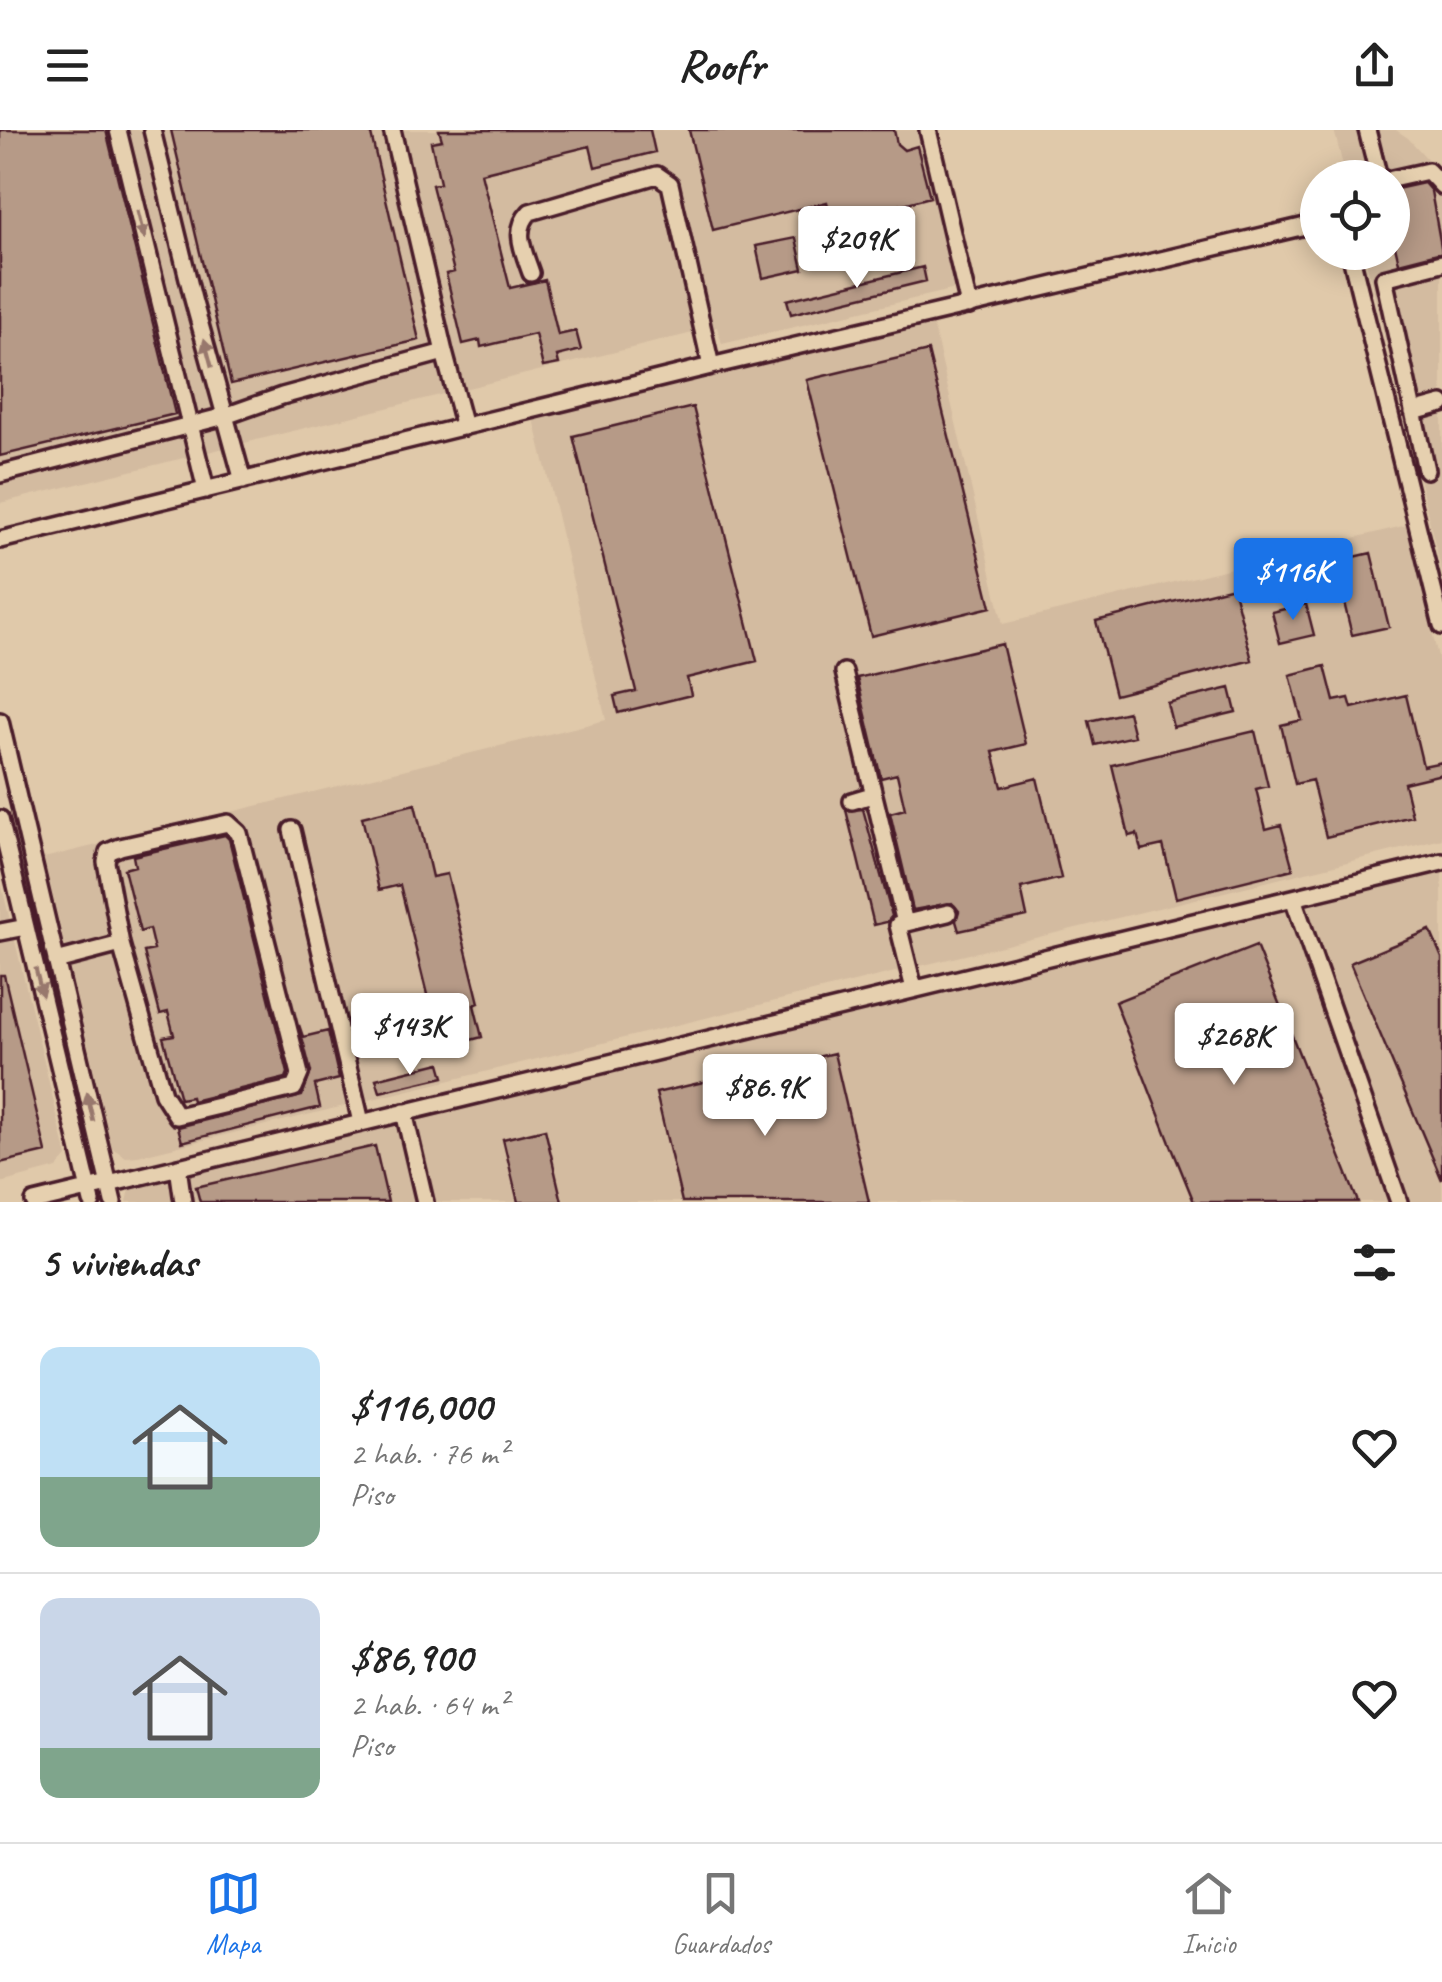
<!DOCTYPE html>
<html lang="es">
<meta charset="utf-8">
<style>
body{margin:0;font-family:Caveat,sans-serif;background:#f6f6f6;color:#222;height:100vh;display:flex;flex-direction:column;font-size:38px;white-space:nowrap}
*{box-sizing:border-box;margin:0}
p{font-size:32px;color:#767676}
.icon{flex:none;width:55px;height:55px;fill:none;stroke:currentColor;stroke-width:2;stroke-linecap:round;stroke-linejoin:round}
.map{position:relative;height:1072px;overflow:hidden}
.sheet{display:flex;flex-direction:column;background:#fff;flex:1}
.sheet>*{flex:none}
.controls{position:absolute;left:1300px;top:30px;display:grid;gap:20px}
.controls a{display:grid;place-items:center;width:110px;height:110px;border-radius:50%;background:#fff;box-shadow:0 5px 25px #0003;font-size:50px}
.price{position:absolute;translate:-50% -85px;padding:0 22px;border-radius:10px;background:#fff;color:#222;font-size:32px;line-height:65px;filter:drop-shadow(0 2px 5px #0008)}
.price::after{content:'';position:absolute;left:50%;top:60px;width:30px;height:22px;margin-left:-15px;background:inherit;clip-path:polygon(0 0,100% 0,50% 100%)}
.price.current{background:#1a73e8;color:#fff}
ul{padding:0;list-style:none}
li{display:flex;align-items:center;gap:30px;height:250px;padding:0 40px}
li+li{border-top:2px solid #e0e0e0}
li span{display:grid;place-items:center;flex:none;width:280px;height:200px;border-radius:20px;color:#555}
li>.icon{margin-inline-start:auto}
span .icon{width:120px;height:120px;fill:#fffc;stroke-width:1}
li b{font-size:42px}
h2{display:flex;justify-content:space-between;align-items:center;height:120px;padding:0 40px;font-size:42px}
header{display:flex;justify-content:space-between;align-items:center;height:130px;padding:0 40px;background:#fff;font-size:45px;font-weight:800}
.menu{display:flex;justify-content:space-around;align-items:center;height:140px;border-top:2px solid #e0e0e0;background:#fff;font-size:28px;color:#767676}
.menu a{display:grid;justify-items:center;gap:5px}
.menu .current{color:#1a73e8}
.map>svg:first-child{display:block}
.built{fill:#d3bba0}
.building{fill:#b69a87;stroke:#4a1f2b;stroke-width:2.5}
.lines{fill:none;stroke-linecap:round;stroke-linejoin:round}
.minor-casing{stroke:#4a1f2b;stroke-width:22}
.minor{stroke:#e6d0af;stroke-width:15}
.oneway{fill:#98786d}
</style>
<header><svg class="icon" aria-label="menu" viewBox="0 0 24 24"><path d="M4 6h16M4 12h16M4 18h16"/></svg>Roofr<svg class="icon" aria-label="share" viewBox="0 0 24 24"><path d="M12 15V3M7 8l5-5 5 5M5 13v7h14v-7"/></svg></header>
<div class="map">
<svg width="1442" height="1072" viewBox="0 0 1442 1072">
<rect width="100%" height="100%" fill="#e0c9aa"/>
<filter id="ink" filterUnits="userSpaceOnUse"><feTurbulence type="fractalNoise" baseFrequency=".01" numOctaves="2"/><feDisplacementMap in="SourceGraphic" scale="20" xChannelSelector="R" yChannelSelector="G"/><feConvolveMatrix kernelMatrix="1 2 1 2 8 2 1 2 1" color-interpolation-filters="sRGB"/></filter>
<g filter="url(#ink)">
<!-- built -->
<path class="built" d="M0 0H936L972 155 722 214 717 197 0 373Z
M1334 0H1396L1408 8 1442 45V443L1364 123 1392 122V48L1346 47Z
M933 195 1003 494 1407 395 1442 544V709L138 1026 126 1027 112 1018 44 728 606 590 534 289Z
M1442 743V1072H127L130 1059 145 1052Z
M0 749 67 1027 57 1038 0 1053Z"/>
<!-- building -->
<path class="building" d="M0 0H106L175 284 0 326Z
M171 0H370L419 210 231 254Z
M439 0H650L655 22 595 37 590 16 481 43 510 158 545 150 558 205 576 201 581 220 557 226 559 234 543 237 535 204 481 217 480 210 463 214 446 144 454 142 432 55 440 53 431 12 442 10Z
M689 0H894L897 14 904 20 917 16 930 67 893 77 900 106 867 115 860 85 832 91 827 72 713 100Z
M1424 53 1431 61 1442 122 1399 133 1392 103V60Z
M796 108 803 139 763 148 756 116Z
M923 137 926 151 791 184 787 170Z
M928 221 991 477 871 506 807 250Z
M693 277 757 531 687 548 691 565 618 583 614 566 636 561 573 306Z
M1371 423 1389 497 1352 505 1339 452 1306 460 1302 442 1266 450 1263 437 1317 425 1320 435Z
M1233 457 1252 530 1115 565 1096 491Z
M1306 474 1314 505 1280 513 1272 482Z
M1002 514 1026 614 993 622 1002 657 1037 648 1061 748 1021 758 1027 786 959 801 956 791 959 781 952 773 913 780 890 683 905 679 897 644 881 648 857 548Z
M1325 536 1334 571 1349 568 1352 578 1406 565 1423 636 1442 632V644L1404 653 1412 686 1326 707 1312 650 1295 654 1281 595 1302 590 1290 545Z
M1230 558 1236 582 1173 597 1167 573Z
M1128 582 1134 606 1095 615 1089 591Z
M1255 601 1268 656 1256 659 1266 699 1281 695 1293 739 1176 768 1163 715 1141 720 1137 704 1129 706 1112 635Z
M415 674 432 747 447 744 479 873 474 875 482 907 444 917 436 884 432 885 400 755 379 760 362 687Z
M863 679 892 786 887 792 874 795 846 680Z
M225 705 229 709 288 943 286 948 192 971 191 967 180 969 163 907 174 905 168 882 160 884 144 822 154 820 149 799 140 802 124 739 135 736 133 726Z
M1430 800 1442 828V1050L1350 833Z
M1256 816 1271 853 1358 1072H1194L1172 1018 1115 872Z
M0 845H4L46 1022 0 1033Z
M299 895 303 907 328 901 339 949 315 955 320 977 182 1012 178 997 302 966 311 942Z
M834 923 869 1072H682L656 963 725 947 729 964 769 955 765 939Z
M440 933 444 947 380 962 376 949Z
M545 999 562 1072H518L503 1009Z
M375 1016 388 1072H200L196 1057Z"/>
<g class="lines">
<!-- minor casing -->
<g class="minor-casing">
<path id="minor" d="M118 0 206 360
M152 0 193 169 243 351
M928 0 969 176
M1367 0 1379 48
M1392 49 1428 41 1442 56
M1350 122 1442 496
M531 143C524 122 512 100 530 82L657 45 670 54 711 236
M444 222 464 297
M1413 282 1442 274
M1426 340 1384 148 1442 133
M0 344 225 286 282 266 444 222 392 0
M0 410 711 236 1318 93
M844 542 905 793
M0 591 113 1072
M852 671 872 665
M0 689 92 1072
M228 693 239 703 300 944 294 958 177 986 163 964 121 814 106 732 108 722 120 717Z
M292 700 361 992
M1293 768 1399 1072
M0 802 26 797
M56 831 121 814
M914 859 898 795 948 783
M404 982 425 1072
M178 1037 183 1072
M34 1072 1442 732"/>
</g>
<!-- minor -->
<use href="#minor" class="minor"/>
</g>
<!-- one-way arrows -->
<defs><path id="oneway-solid" d="M-6-.8H1V-3.2L6.5 0L1 3.2V.8H-6Z" transform="scale(2.5)"/></defs>
<g class="oneway">
<use href="#oneway-solid" transform="translate(141 95) rotate(76)"/>
<use href="#oneway-solid" transform="translate(208 223) rotate(-105)"/>
<use href="#oneway-solid" transform="translate(39 852) rotate(76)"/>
<use href="#oneway-solid" transform="translate(90 977) rotate(-103)"/>
</g>
</g>
</svg>
<div class="controls">
<a><svg class="icon" aria-label="locate" viewBox="0 0 24 24"><circle cx="12" cy="12" r="6"/><path d="M12 2v4M12 18v4M2 12h4M18 12h4"/></svg></a>
</div>
<b class="price" style="left:857px;top:161px">$209K</b>
<b class="price current" style="left:1293px;top:493px">$116K</b>
<b class="price" style="left:410px;top:948px">$143K</b>
<b class="price" style="left:1234px;top:958px">$268K</b>
<b class="price" style="left:765px;top:1009px">$86.9K</b>
</div>
<section class="sheet">
<h2>5 viviendas<svg class="icon" aria-label="filters" viewBox="0 0 24 24"><path d="M4 7h16M4 17h16"/><circle cx="9" cy="7" r="2"/><circle cx="15" cy="17" r="2"/></svg></h2>
<ul>
<li><span style="background:linear-gradient(#bfe0f5 65%,#7fa58c 0)"><svg class="icon" aria-label="home" viewBox="0 0 24 24"><path d="M3 11l9-7 9 7M6 9v11h12V9"/></svg></span><div><b>$116,000</b><p>2 hab. · 76 m²</p><p>Piso</p></div><svg class="icon" aria-label="heart" viewBox="0 0 24 24"><path d="M12 20l-8-8c-3-5 5-10 8-4 3-6 11-1 8 4z"/></svg></li>
<li><span style="background:linear-gradient(#c9d6e8 75%,#7fa58c 0)"><svg class="icon" aria-label="home" viewBox="0 0 24 24"><path d="M3 11l9-7 9 7M6 9v11h12V9"/></svg></span><div><b>$86,900</b><p>2 hab. · 64 m²</p><p>Piso</p></div><svg class="icon" aria-label="heart" viewBox="0 0 24 24"><path d="M12 20l-8-8c-3-5 5-10 8-4 3-6 11-1 8 4z"/></svg></li>
</ul>
</section>
<nav class="menu">
<a class="current"><svg class="icon" aria-label="map" viewBox="0 0 24 24"><path d="M3 6l6-2 6 2 6-2v14l-6 2-6-2-6 2zM9 4v14M15 6v14"/></svg>Mapa</a>
<a><svg class="icon" aria-label="saved" viewBox="0 0 24 24"><path d="M7 4h10v16l-5-4-5 4z"/></svg>Guardados</a>
<a><svg class="icon" aria-label="home" viewBox="0 0 24 24"><path d="M3 11l9-7 9 7M6 9v11h12V9"/></svg>Inicio</a>
</nav>
